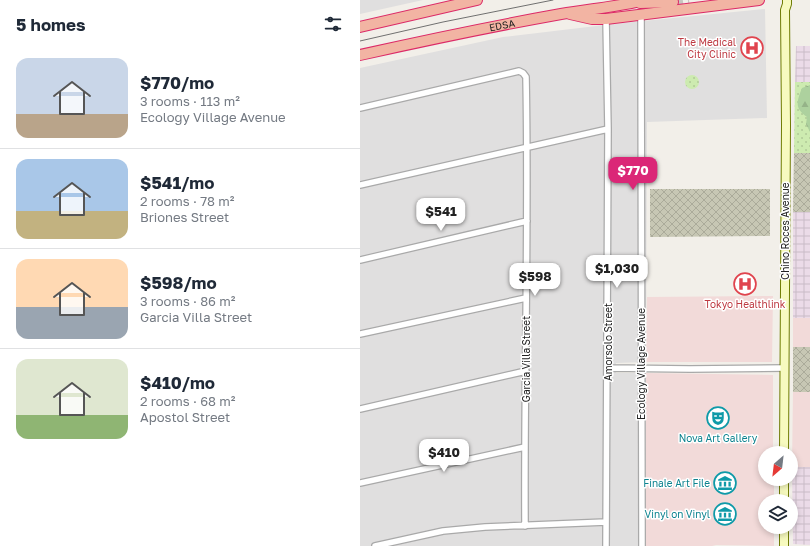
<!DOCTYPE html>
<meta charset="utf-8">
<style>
body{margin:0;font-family:"Golos Text",sans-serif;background:#f6f6f7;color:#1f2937;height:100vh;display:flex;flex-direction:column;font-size:15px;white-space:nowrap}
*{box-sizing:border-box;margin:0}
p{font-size:13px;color:#747a83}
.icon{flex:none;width:22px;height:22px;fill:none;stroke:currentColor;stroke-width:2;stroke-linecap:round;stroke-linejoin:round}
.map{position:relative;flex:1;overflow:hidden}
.sheet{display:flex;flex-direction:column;background:#fff;width:360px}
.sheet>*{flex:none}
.needle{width:26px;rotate:208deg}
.controls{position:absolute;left:398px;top:446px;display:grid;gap:8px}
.controls a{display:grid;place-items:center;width:40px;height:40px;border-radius:50%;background:#fff;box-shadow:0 2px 6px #0003;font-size:20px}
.price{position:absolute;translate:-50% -34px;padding:0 9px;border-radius:8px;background:#fff;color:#222;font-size:13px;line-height:26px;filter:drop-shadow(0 1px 2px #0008)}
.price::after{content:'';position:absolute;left:50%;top:24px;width:12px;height:9px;margin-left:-6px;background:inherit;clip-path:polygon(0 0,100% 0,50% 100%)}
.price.on{background:#db2777;color:#fff}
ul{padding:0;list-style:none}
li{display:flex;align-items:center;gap:12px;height:100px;padding:0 16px}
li+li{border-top:1px solid #e0e1e3}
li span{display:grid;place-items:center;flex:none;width:112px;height:80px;border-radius:12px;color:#555}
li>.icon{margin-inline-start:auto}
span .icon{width:48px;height:48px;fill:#fffc;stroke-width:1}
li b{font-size:17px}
h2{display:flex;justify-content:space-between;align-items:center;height:48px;padding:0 16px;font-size:17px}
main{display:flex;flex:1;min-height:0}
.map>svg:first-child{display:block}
.residential{fill:#e0dfdf}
.commercial{fill:#f2dad9}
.industrial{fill:url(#industrial-grid)}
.construction{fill:url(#construction-cross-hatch)}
.grass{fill:url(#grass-dots)}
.forest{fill:url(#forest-firs)}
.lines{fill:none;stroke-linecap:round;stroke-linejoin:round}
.trunk-tunnel{stroke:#c8c6c1;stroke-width:10;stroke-dasharray:10 5;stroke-linecap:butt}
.minor-casing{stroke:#a9a9a9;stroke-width:8}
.secondary-casing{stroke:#707d05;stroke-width:10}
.trunk-casing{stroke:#dc2a67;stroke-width:12}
.minor{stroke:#fff;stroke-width:5.5}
.secondary{stroke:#f7fabf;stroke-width:8}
.trunk{stroke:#f2b4a3;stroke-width:10}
.tram{stroke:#707070;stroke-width:1}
.labels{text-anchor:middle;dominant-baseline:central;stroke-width:3;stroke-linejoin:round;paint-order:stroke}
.street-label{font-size:10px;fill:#222;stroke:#fff}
.health-label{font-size:10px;fill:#be3a42;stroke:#fff;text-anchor:end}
.culture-label{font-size:10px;fill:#0d838f;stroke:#fff;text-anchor:end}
</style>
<main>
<section class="sheet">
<h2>5 homes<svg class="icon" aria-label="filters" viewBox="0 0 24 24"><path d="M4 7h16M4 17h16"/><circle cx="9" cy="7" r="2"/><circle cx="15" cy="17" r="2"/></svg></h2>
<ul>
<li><span style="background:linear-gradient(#c9d6e8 70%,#b9a48a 0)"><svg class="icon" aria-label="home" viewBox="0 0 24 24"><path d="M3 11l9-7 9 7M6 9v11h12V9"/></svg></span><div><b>$770/mo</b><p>3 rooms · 113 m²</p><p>Ecology Village Avenue</p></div></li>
<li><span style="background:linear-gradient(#a9c7e8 65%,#c2b280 0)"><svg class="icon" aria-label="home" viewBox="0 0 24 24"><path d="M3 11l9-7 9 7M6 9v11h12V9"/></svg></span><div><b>$541/mo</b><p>2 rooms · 78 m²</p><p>Briones Street</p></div></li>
<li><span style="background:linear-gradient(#ffd9b3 60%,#9aa5b1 0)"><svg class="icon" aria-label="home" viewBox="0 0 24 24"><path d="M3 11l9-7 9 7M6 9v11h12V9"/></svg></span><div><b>$598/mo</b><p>3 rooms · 86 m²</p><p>Garcia Villa Street</p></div></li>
<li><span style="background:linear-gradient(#dfe7d0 70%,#8fb573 0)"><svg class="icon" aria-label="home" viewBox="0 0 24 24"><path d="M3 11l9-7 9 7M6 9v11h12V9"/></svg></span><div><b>$410/mo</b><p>2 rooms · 68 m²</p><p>Apostol Street</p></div></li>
</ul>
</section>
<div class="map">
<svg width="450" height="546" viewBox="0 0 450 546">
<defs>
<pattern id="industrial-grid" width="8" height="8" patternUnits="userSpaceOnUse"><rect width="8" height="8" fill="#ebdbe8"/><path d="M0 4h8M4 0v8" fill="none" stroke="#c9bcc7"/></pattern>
<pattern id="construction-cross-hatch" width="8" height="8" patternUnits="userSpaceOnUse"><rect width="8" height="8" fill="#c7c7b4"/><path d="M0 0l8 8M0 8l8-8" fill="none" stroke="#abab9a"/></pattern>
<pattern id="grass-dots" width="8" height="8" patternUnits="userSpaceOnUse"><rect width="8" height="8" fill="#cdebb0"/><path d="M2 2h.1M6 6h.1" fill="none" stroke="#b0c997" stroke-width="1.8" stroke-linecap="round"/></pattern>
<pattern id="forest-firs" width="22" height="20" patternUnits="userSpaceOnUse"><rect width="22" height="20" fill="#add19e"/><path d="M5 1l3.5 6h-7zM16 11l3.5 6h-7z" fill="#95b388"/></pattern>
</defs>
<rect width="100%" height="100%" fill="#f2efe9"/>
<!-- residential -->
<path class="residential" d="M0 0H63L0 14Z
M405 9 407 118 287 122 286 362 256 363V373H286L285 546H0V68L143 37 253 24Z"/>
<!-- commercial -->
<path class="commercial" d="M413 296 412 362H286L287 297Z
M433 318H450V347H433Z
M286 373 413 375V453H405V479H414V501H405V527H414V546L356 545 352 546H285Z
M433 392H450V467H432Z"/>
<!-- industrial -->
<path class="industrial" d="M436 46H450V82H435Z
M433 212H450V318H433Z
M432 467H450V545L433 544Z"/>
<!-- construction -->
<path class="construction" d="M434 153H450V212H433Z
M290 189H410V236L290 237Z
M433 347H450V392H433Z"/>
<!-- grass -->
<path class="grass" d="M325 82a7 7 0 1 1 14 0a7 7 0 1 1-14 0Z
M435 82H450V153H434Z"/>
<!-- forest -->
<path class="forest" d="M450 85V132L446 124 447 117C434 108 437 101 442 88Z"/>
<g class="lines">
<!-- trunk-tunnel -->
<path class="trunk-tunnel" d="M313 2 329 0"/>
<!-- minor casing -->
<g class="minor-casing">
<path id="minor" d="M281 15 282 546
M0 108 159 71 163 73 166 77C169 227 164 376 165 526
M0 185 248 129
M0 260 167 221
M0 334 166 298
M248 368 330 369 425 368
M0 409 166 371
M0 483 165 447
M15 546 83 531 125 527 246 522
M246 546 248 129 246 19"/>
</g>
<!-- secondary casing -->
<g class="secondary-casing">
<path id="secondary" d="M424 453 426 125 425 10 427 4V0
M424 479V501
M424 527V546"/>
</g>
<!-- trunk casing -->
<g class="trunk-casing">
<g id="trunk">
<path d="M280 3 313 2"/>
<path d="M210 14 232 19H246L399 0"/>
<path d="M0 27 117 0"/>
<path id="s1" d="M0 55C67 40 134 26 201 14 229 9 258 7 285 0"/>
</g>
</g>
<!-- minor -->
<use href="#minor" class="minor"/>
<!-- secondary -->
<use href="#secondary" class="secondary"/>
<!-- trunk -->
<use href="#trunk" class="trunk"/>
<!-- tram -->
<path class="tram" d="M0 41 83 22 193 0"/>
</g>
<!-- icons -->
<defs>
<g id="hospital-ring" transform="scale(1.15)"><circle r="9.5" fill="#fff" stroke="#e0444e" stroke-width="1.5"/><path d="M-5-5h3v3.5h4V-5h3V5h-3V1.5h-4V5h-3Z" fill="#e0444e"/></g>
<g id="theatre-ring" transform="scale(1.15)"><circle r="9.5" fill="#fff" stroke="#0f9aa8" stroke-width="1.5"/><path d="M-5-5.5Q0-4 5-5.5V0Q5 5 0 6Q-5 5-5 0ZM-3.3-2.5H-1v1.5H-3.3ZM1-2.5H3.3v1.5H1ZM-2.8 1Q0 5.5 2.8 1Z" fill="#0f9aa8"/></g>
<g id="museum-ring" transform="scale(1.15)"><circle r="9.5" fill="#fff" stroke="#0f9aa8" stroke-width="1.5"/><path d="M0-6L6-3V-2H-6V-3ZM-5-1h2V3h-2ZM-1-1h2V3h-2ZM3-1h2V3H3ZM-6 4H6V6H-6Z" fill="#0f9aa8"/></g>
</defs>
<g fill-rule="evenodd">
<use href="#hospital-ring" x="392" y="48"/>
<use href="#hospital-ring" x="385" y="284"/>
<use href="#theatre-ring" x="358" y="418"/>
<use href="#museum-ring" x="365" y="483"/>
<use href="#museum-ring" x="365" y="514"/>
</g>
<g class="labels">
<!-- street labels -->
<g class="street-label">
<text stroke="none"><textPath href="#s1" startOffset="145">EDSA</textPath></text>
<text transform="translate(425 231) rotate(-90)">Chino Roces Avenue</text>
<text transform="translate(248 342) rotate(-90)">Amorsolo Street</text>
<text transform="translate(166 359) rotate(-90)">Garcia Villa Street</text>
<text transform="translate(281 364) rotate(-90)">Ecology Village Avenue</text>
</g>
<!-- health labels -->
<g class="health-label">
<text x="376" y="42">The Medical<tspan x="376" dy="12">City Clinic</tspan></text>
<text x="385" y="304" text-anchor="middle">Tokyo Healthlink</text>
</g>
<!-- culture labels -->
<g class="culture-label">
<text x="358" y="438" text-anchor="middle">Nova Art Gallery</text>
<text x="350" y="483">Finale Art File</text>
<text x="350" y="514">Vinyl on Vinyl</text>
</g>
</g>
</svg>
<div class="controls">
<a><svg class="needle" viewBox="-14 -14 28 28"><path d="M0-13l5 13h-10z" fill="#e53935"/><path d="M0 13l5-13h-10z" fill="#747a83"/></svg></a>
<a><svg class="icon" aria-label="layers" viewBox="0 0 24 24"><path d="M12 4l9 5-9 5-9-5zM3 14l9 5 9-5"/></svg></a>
</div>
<b class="price on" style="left:273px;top:191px">$770</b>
<b class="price" style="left:81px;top:232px">$541</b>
<b class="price" style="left:257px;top:289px">$1,030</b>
<b class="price" style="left:175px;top:297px">$598</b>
<b class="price" style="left:84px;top:473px">$410</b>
</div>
</main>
